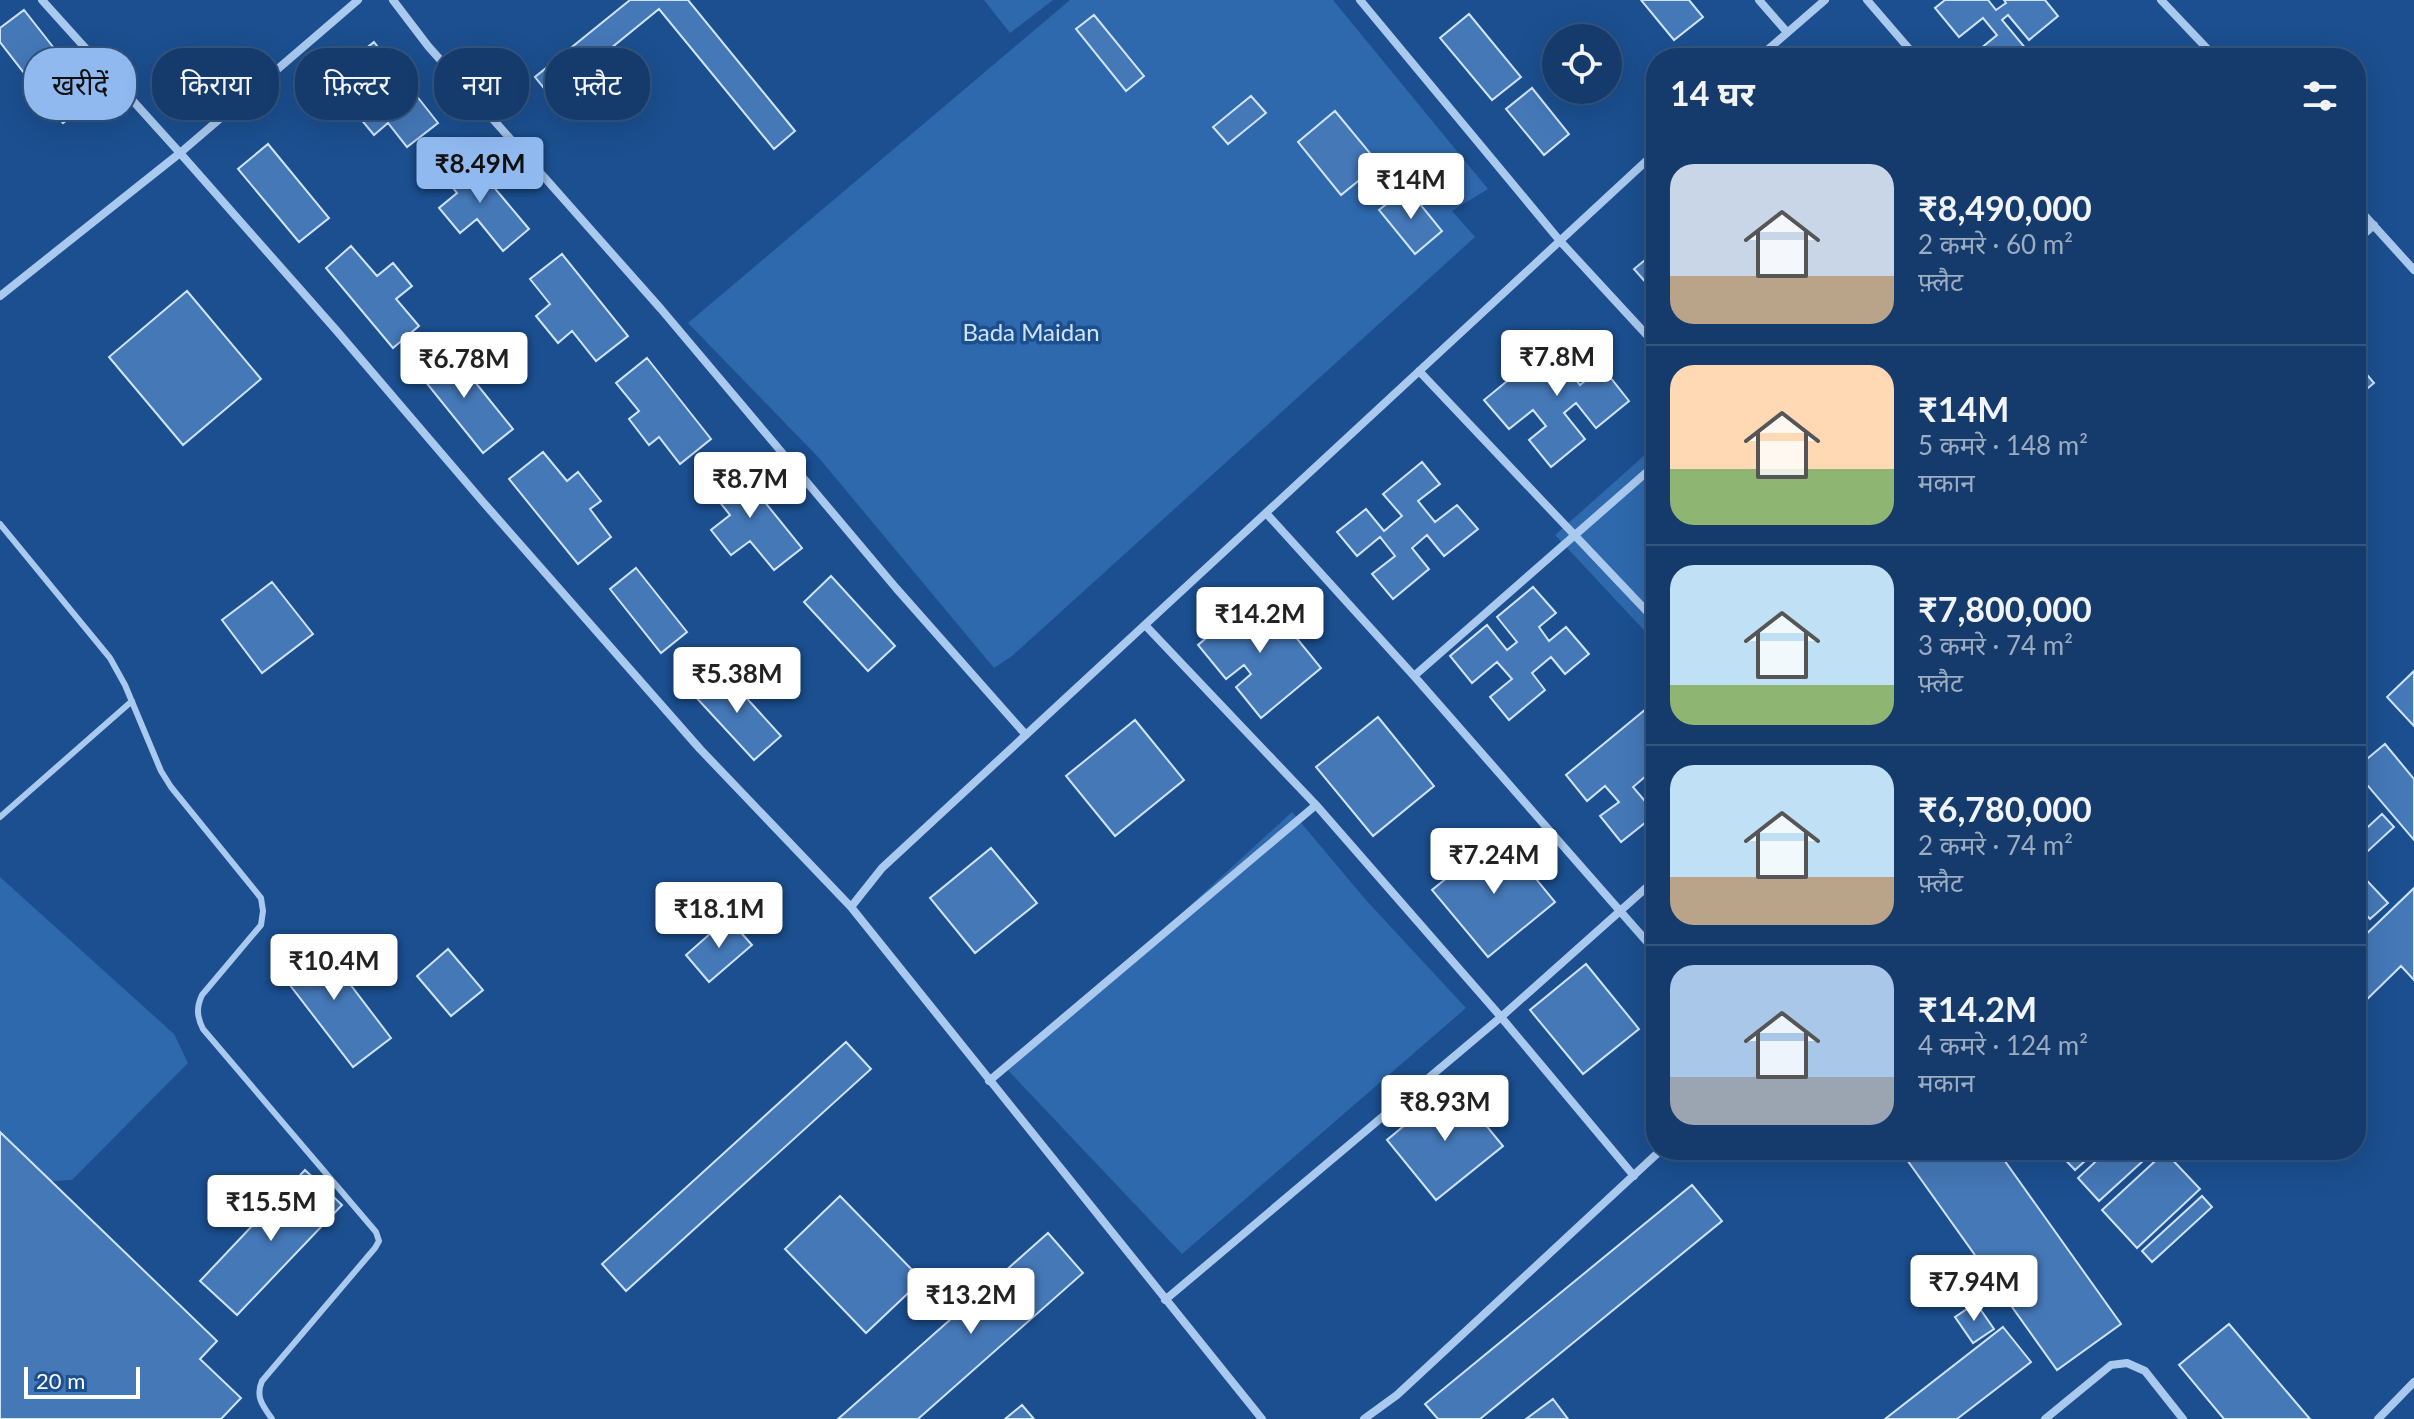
<!DOCTYPE html>
<html lang="hi">
<meta charset="utf-8">
<style>
body{margin:0;font-family:Lato,"Noto Sans Devanagari",sans-serif;background:#1d4271;color:#f1f3f6;height:100vh;display:flex;flex-direction:column;font-size:30px;white-space:nowrap}
*{box-sizing:border-box;margin:0}
p{font-size:26px;color:#9dadc1}
.icon{flex:none;width:44px;height:44px;fill:none;stroke:currentColor;stroke-width:2;stroke-linecap:round;stroke-linejoin:round}
.map{position:relative;flex:1;overflow:hidden}
.panel{position:absolute;left:1646px;top:48px;width:720px;height:1112px;display:flex;flex-direction:column;background:#143b6b;border-radius:32px;box-shadow:0 8px 32px #0002,0 0 0 2px #33557e}
.panel>*{flex:none}
.banner{position:absolute;left:24px;top:48px;width:760px;height:72px;display:flex;gap:16px}
.buttons{position:absolute;left:1542px;top:24px;display:grid;gap:16px}
.buttons a{display:grid;place-items:center;width:80px;height:80px;border-radius:50%;background:#143b6b;box-shadow:0 8px 32px #0002,0 0 0 2px #33557e;font-size:40px}
.scale{position:absolute;left:24px;bottom:20px;width:116px;box-sizing:border-box;padding-left:8px;border:4px solid #fff;border-top:0;font-size:22px;line-height:28px;white-space:nowrap;color:#fff;-webkit-text-stroke:6px #1b4f8f;paint-order:stroke}
.price{position:absolute;translate:-50% -68px;padding:0 18px;border-radius:8px;background:#fff;color:#222;font-size:26px;line-height:52px;filter:drop-shadow(0 2px 4px #0008)}
.price::after{content:'';position:absolute;left:50%;top:48px;width:24px;height:18px;margin-left:-12px;background:inherit;clip-path:polygon(0 0,100% 0,50% 100%)}
.price.active{background:#90b9f0;color:#111}
ul{padding:0;list-style:none}
li{display:flex;align-items:center;gap:24px;height:200px;padding:0 24px}
li+li{border-top:2px solid #33557e}
li span{display:grid;place-items:center;flex:none;width:224px;height:160px;border-radius:24px;color:#555}
li>.icon{margin-inline-start:auto}
span .icon{width:96px;height:96px;fill:#fffc;stroke-width:1}
li b{font-size:34px}
h2{display:flex;justify-content:space-between;align-items:center;height:96px;padding:0 24px;font-size:34px}
.pill{padding:0 28px;border-radius:32px;background:#143b6b;box-shadow:0 8px 32px #0002,0 0 0 2px #33557e;font-size:28px;line-height:72px}
.pill.active{background:#90b9f0;color:#111}
.map>svg:first-child{display:block}
.green{fill:#2e69ad}
.building{fill:#4478b7;stroke:#cfe3fa;stroke-width:2}
.lines{fill:none;stroke-linecap:round;stroke-linejoin:round}
.lane{stroke:#a9c9ee;stroke-width:6}
.street{stroke:#a9c9ee;stroke-width:8}
.labels{text-anchor:middle;dominant-baseline:central;stroke-width:7;stroke-linejoin:round;paint-order:stroke}
.park-label{font-size:24px;fill:#cfe3fa;stroke:#1b4f8f}
</style>
<div class="map">
<svg width="2414" height="1419" viewBox="0 0 2414 1419">
<rect width="100%" height="100%" fill="#1b4f8f"/>
<!-- green -->
<path class="green" d="M984 0H1053L1010 33Z
M1070 0H1333L1488 189 1452 211 1475 237 1012 656 994 668 819 458 688 323Z
M1656 445V643L1555 535Z
M1292 812 1365 899 1466 1008 1182 1254 1003 1065 1171 923Z
M0 877 174 1034 188 1063 72 1180 51 1181 0 1132Z"/>
<!-- building -->
<path class="building" d="M630 0H688L795 131 774 149 659 9 551 97 535 77Z
M1641 0H1689L1703 17 1674 40Z
M1945 0H1988L1996 10 2006 3 2004 0H2045L2058 16 2029 40 2008 15 2002 20 2027 50 2017 58H1977L1974 54 1997 35 1983 18 1959 37 1935 8Z
M24 10 94 99 63 123 0 42V28Z
M1469 14 1521 77 1492 100 1440 38Z
M1094 15 1144 76 1126 91 1076 29Z
M374 42 438 123 407 147 388 123 374 135 350 106 365 94 343 67Z
M1532 88 1569 134 1544 155 1506 109Z
M1251 96 1266 113 1228 144 1213 127Z
M1335 111 1379 164 1341 195 1298 142Z
M268 144 329 218 299 242 238 169Z
M466 154 529 229 503 251 477 219 460 233 439 208 457 193 442 174Z
M1407 188 1442 231 1415 254 1379 210Z
M351 246 377 276 393 263 412 286 396 299 419 326 393 348 326 268Z
M1656 251V294L1634 269Z
M562 254 628 336 596 361 572 331 558 343 536 316 550 304 530 279Z
M187 291 261 379 183 445 109 357Z
M1568 331 1588 357 1570 372 1580 385 1602 367 1629 401 1596 428 1576 403 1564 413 1585 439 1551 467 1529 440 1546 426 1533 410 1509 429 1484 400Z
M446 346 513 429 483 453 416 370Z
M647 358 711 439 680 464 659 437 649 445 629 419 639 411 616 383Z
M2356 362 2374 383 2356 398Z
M543 452 567 481 578 472 601 501 590 509 611 537 578 564 509 479Z
M1422 462 1440 484 1418 501 1435 522 1457 505 1478 529 1444 556 1427 535 1412 548 1429 569 1393 599 1372 574 1395 556 1380 537 1357 556 1337 532 1366 509 1384 531 1402 516 1383 494Z
M734 464 802 548 774 570 750 541 731 555 711 530 730 515 707 486Z
M636 568 687 632 661 653 610 589Z
M831 576 895 646 868 671 804 602Z
M272 582 313 634 262 673 222 620Z
M1533 587 1556 613 1539 627 1549 641 1566 627 1589 654 1565 674 1551 657 1532 673 1545 690 1509 720 1490 697 1512 679 1497 662 1472 683 1450 656 1487 625 1507 650 1517 642 1497 617Z
M1260 593 1321 668 1261 718 1236 687 1251 674 1244 665 1226 679 1198 645Z
M720 669 781 736 754 760 693 694Z
M2414 671V726L2387 697Z
M1646 709 1656 721V745L1647 752 1656 762V788L1646 776 1633 787 1656 814 1621 842 1600 816 1619 802 1605 786 1587 801 1566 775Z
M1378 717 1434 786 1373 836 1316 767Z
M1135 720 1184 780 1115 836 1066 776Z
M2385 744 2414 779V840L2356 772V768Z
M2382 814 2394 827 2356 862V838Z
M1500 835 1555 902 1488 957 1432 890Z
M991 848 1037 903 975 953 930 898Z
M2356 869 2388 903 2370 919 2356 904Z
M2414 888V980L2401 966 2356 1010V944Z
M728 918 752 945 709 982 686 955Z
M315 938 391 1038 353 1067 276 967Z
M448 949 483 990 451 1016 417 976Z
M1586 964 1639 1029 1583 1074 1530 1010Z
M846 1042 871 1069 626 1291 602 1264Z
M1453 1085 1503 1146 1436 1200 1387 1140Z
M0 1132 217 1341 200 1359 241 1398 221 1419H0Z
M1900 1150H1997L2121 1324 2057 1370Z
M2056 1150H2097L2075 1170Z
M2108 1150H2155L2099 1201 2078 1178Z
M2165 1152 2200 1189 2137 1248 2102 1210Z
M305 1170 342 1205 237 1315 200 1281Z
M1692 1185 1722 1221 1480 1419H1438L1425 1404Z
M840 1196 922 1280 866 1333 785 1249Z
M2202 1196 2212 1207 2152 1262 2142 1251Z
M1048 1233 1083 1273 918 1419H838Z
M1976 1303 1994 1329 1973 1343 1955 1317Z
M2229 1324 2310 1419H2224L2179 1365Z
M2003 1327 2031 1362 1957 1419H1885Z
M1553 1399 1568 1419H1526Z
M1022 1405 1034 1419H1005Z"/>
<g class="lines">
<!-- lane -->
<path class="lane" d="M0 524 110 658 125 685 161 771 171 787 261 898 263 911 261 925 202 995C196 1008 197 1017 203 1029L376 1232 379 1241 375 1248 262 1381C255 1397 263 1406 272 1419
M0 817 132 701"/>
<!-- street -->
<path class="street" d="M42 0 180 153 336 330 483 502 700 749 851 907
M393 0 428 46 661 309 896 588 1026 735
M1360 0 1560 241 1656 345
M1759 0 1786 31
M1867 0 1917 58
M2161 0 2216 58
M1758 58 1825 0
M2356 206 2414 270
M2356 241 2374 225
M0 296 180 153 358 0
M1419 371 1656 621
M1266 513 1414 676 1656 952
M1145 625 1316 805 1501 1017 1634 1176
M1414 676 1656 464
M989 1081 1316 805
M1165 1300 1501 1017 1656 879
M1262 1419 851 907 882 868 1656 152
M1364 1419 1397 1395 1661 1150
M2045 1419 2111 1365 2127 1363 2145 1371 2183 1419
M2378 1419 2414 1382"/>
</g>
<g class="labels">
<!-- park labels -->
<g class="park-label">
<text x="1031" y="331">Bada Maidan</text>
</g>
</g>
</svg>
<div class="buttons">
<a><svg class="icon" aria-label="locate" viewBox="0 0 24 24"><circle cx="12" cy="12" r="6"/><path d="M12 2v4M12 18v4M2 12h4M18 12h4"/></svg></a>
</div>
<div class="scale">20 m</div>
<b class="price active" style="left:480px;top:205px">₹8.49M</b>
<b class="price" style="left:1411px;top:221px">₹14M</b>
<b class="price" style="left:1557px;top:398px">₹7.8M</b>
<b class="price" style="left:464px;top:400px">₹6.78M</b>
<b class="price" style="left:750px;top:520px">₹8.7M</b>
<b class="price" style="left:1260px;top:655px">₹14.2M</b>
<b class="price" style="left:737px;top:715px">₹5.38M</b>
<b class="price" style="left:1494px;top:896px">₹7.24M</b>
<b class="price" style="left:719px;top:950px">₹18.1M</b>
<b class="price" style="left:334px;top:1002px">₹10.4M</b>
<b class="price" style="left:1445px;top:1143px">₹8.93M</b>
<b class="price" style="left:271px;top:1243px">₹15.5M</b>
<b class="price" style="left:1974px;top:1323px">₹7.94M</b>
<b class="price" style="left:971px;top:1336px">₹13.2M</b>
<div class="banner">
<a class="pill active">खरीदें</a>
<a class="pill">किराया</a>
<a class="pill">फ़िल्टर</a>
<a class="pill">नया</a>
<a class="pill">फ़्लैट</a>
</div>
<section class="panel">
<h2>14 घर<svg class="icon" aria-label="filters" viewBox="0 0 24 24"><path d="M4 7h16M4 17h16"/><circle cx="9" cy="7" r="2"/><circle cx="15" cy="17" r="2"/></svg></h2>
<ul>
<li><span style="background:linear-gradient(#c9d6e8 70%,#b9a48a 0)"><svg class="icon" aria-label="home" viewBox="0 0 24 24"><path d="M3 11l9-7 9 7M6 9v11h12V9"/></svg></span><div><b>₹8,490,000</b><p>2 कमरे · 60 m²</p><p>फ़्लैट</p></div></li>
<li><span style="background:linear-gradient(#ffd9b3 65%,#8fb573 0)"><svg class="icon" aria-label="home" viewBox="0 0 24 24"><path d="M3 11l9-7 9 7M6 9v11h12V9"/></svg></span><div><b>₹14M</b><p>5 कमरे · 148 m²</p><p>मकान</p></div></li>
<li><span style="background:linear-gradient(#bfe0f5 75%,#8fb573 0)"><svg class="icon" aria-label="home" viewBox="0 0 24 24"><path d="M3 11l9-7 9 7M6 9v11h12V9"/></svg></span><div><b>₹7,800,000</b><p>3 कमरे · 74 m²</p><p>फ़्लैट</p></div></li>
<li><span style="background:linear-gradient(#bfe0f5 70%,#b9a48a 0)"><svg class="icon" aria-label="home" viewBox="0 0 24 24"><path d="M3 11l9-7 9 7M6 9v11h12V9"/></svg></span><div><b>₹6,780,000</b><p>2 कमरे · 74 m²</p><p>फ़्लैट</p></div></li>
<li><span style="background:linear-gradient(#a9c7e8 70%,#9aa5b1 0)"><svg class="icon" aria-label="home" viewBox="0 0 24 24"><path d="M3 11l9-7 9 7M6 9v11h12V9"/></svg></span><div><b>₹14.2M</b><p>4 कमरे · 124 m²</p><p>मकान</p></div></li>
</ul>
</section>
</div>
